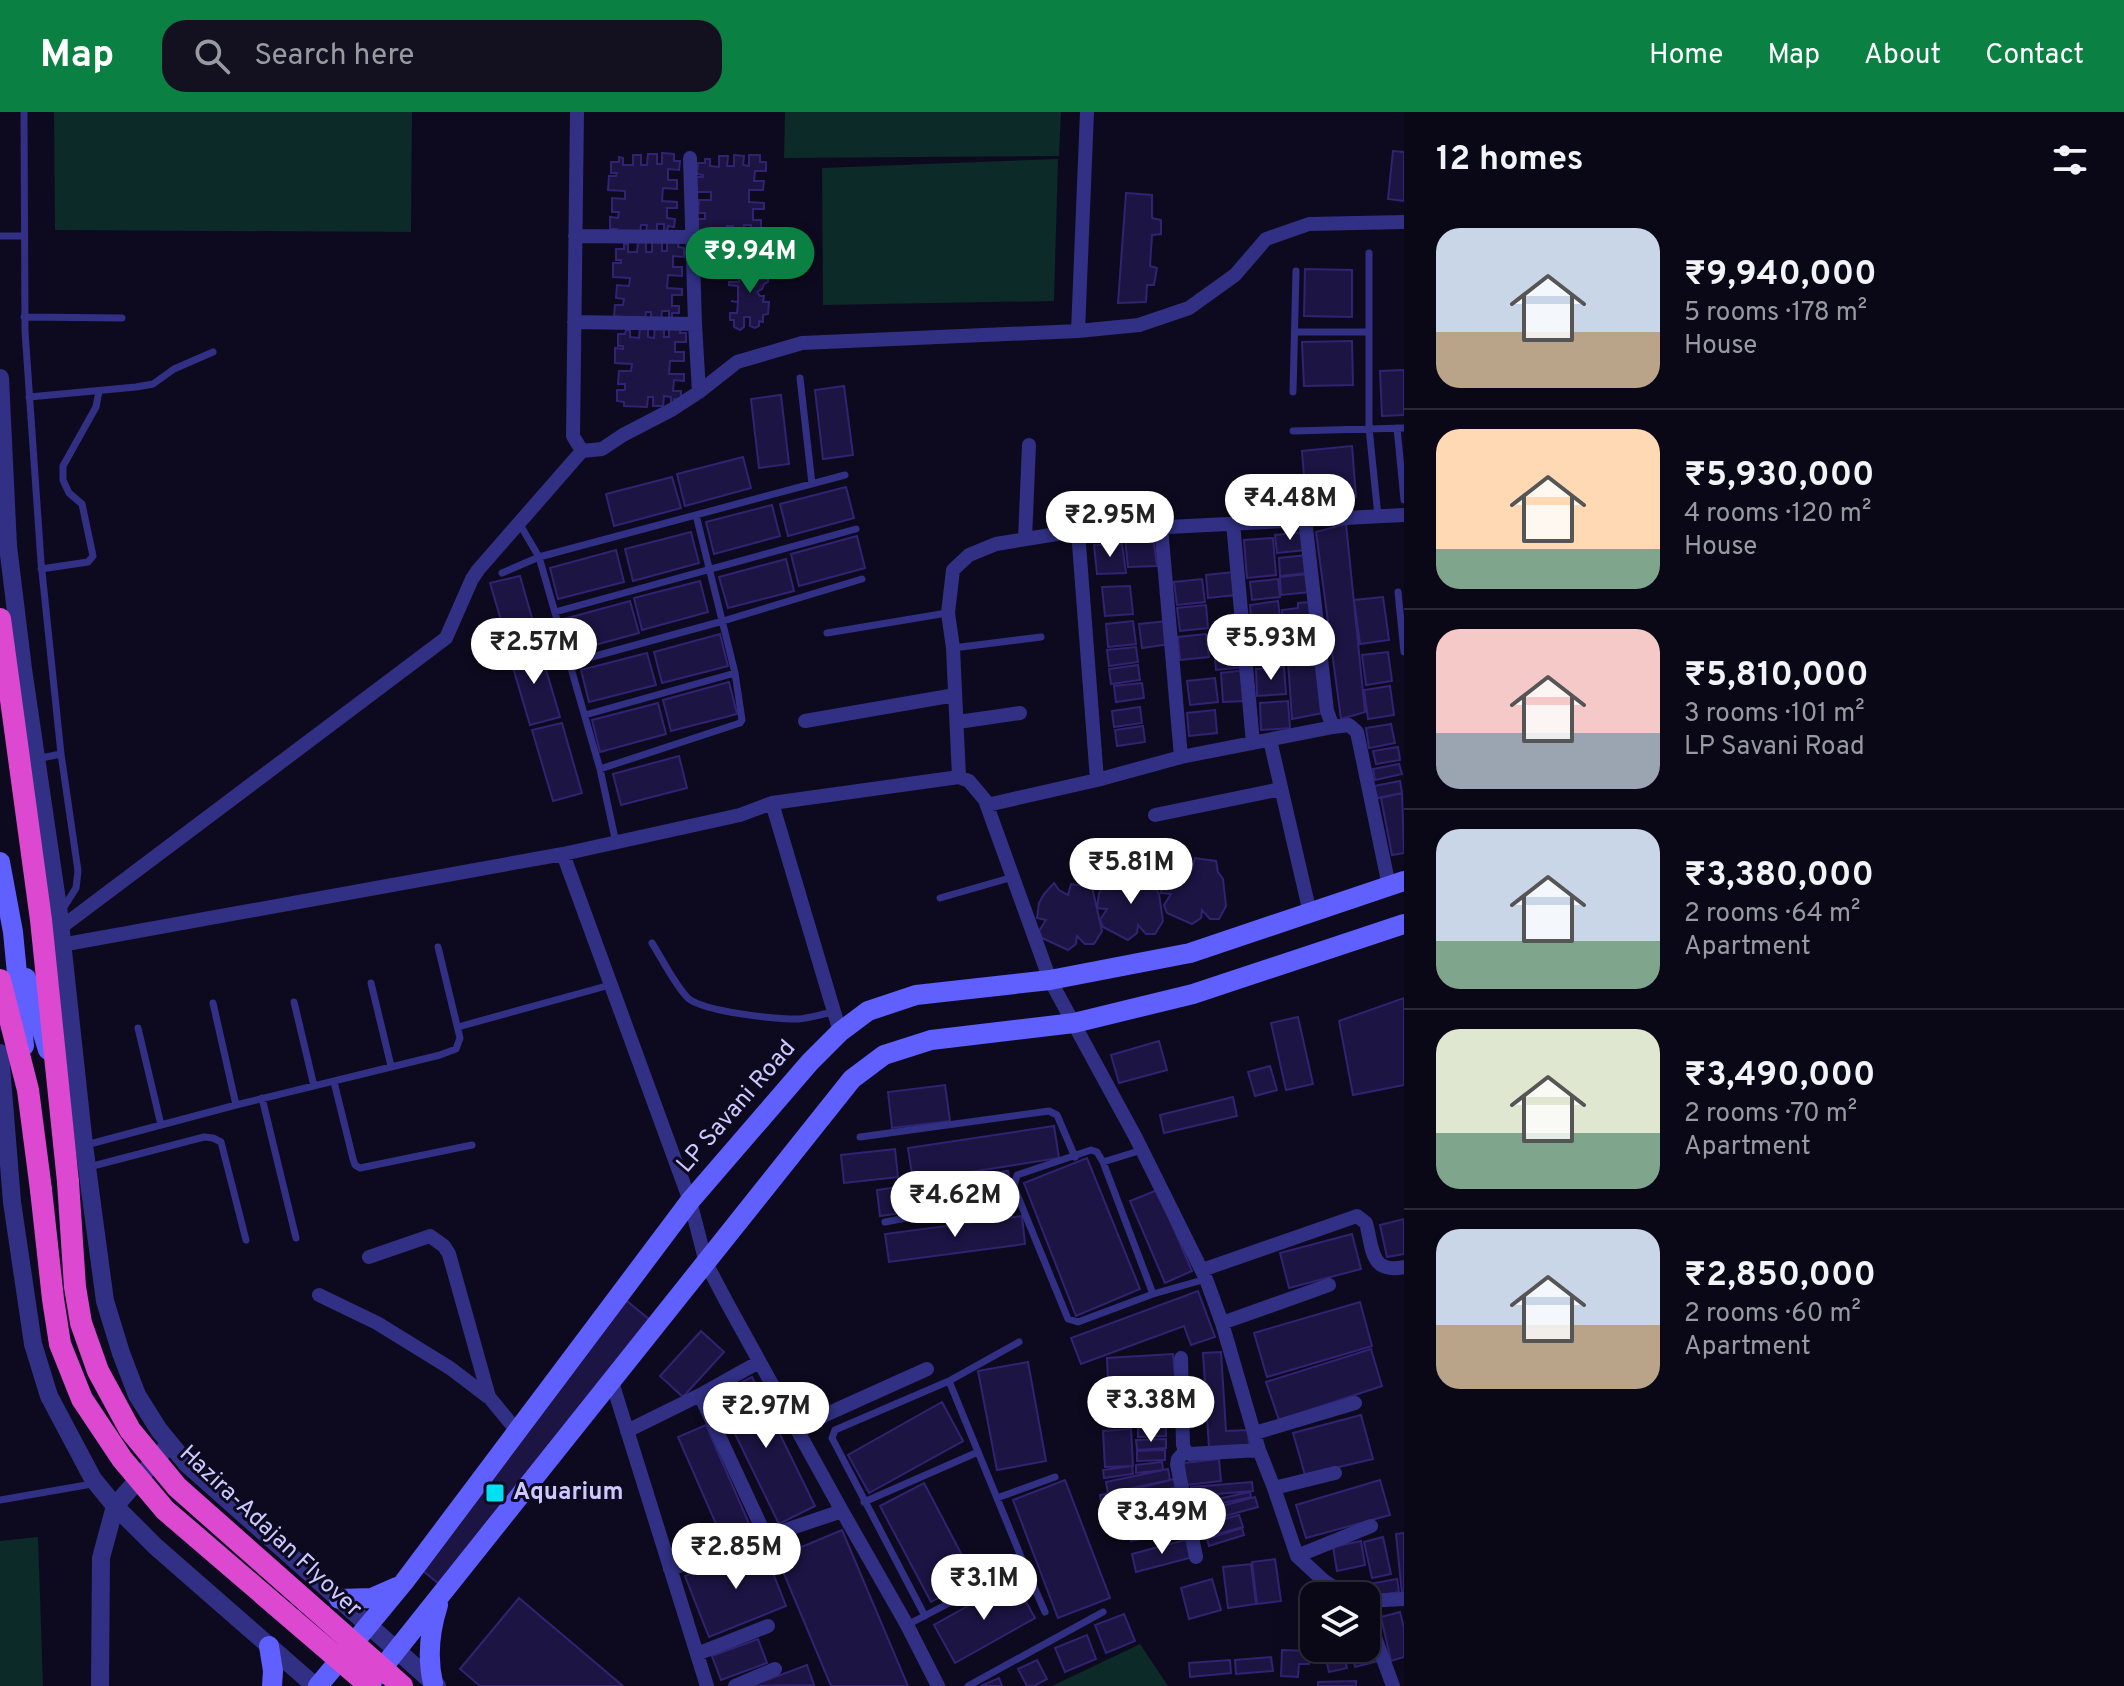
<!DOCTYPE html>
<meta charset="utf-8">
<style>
body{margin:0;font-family:Overpass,sans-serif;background:#131120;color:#f1f3f6;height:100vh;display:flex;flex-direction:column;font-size:30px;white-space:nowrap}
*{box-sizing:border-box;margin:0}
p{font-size:26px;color:#999aa1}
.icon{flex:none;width:44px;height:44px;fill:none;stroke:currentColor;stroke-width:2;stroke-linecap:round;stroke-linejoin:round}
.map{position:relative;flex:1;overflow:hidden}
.panel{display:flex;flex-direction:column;background:#0a0817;width:720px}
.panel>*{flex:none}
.tools{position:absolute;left:1300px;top:1470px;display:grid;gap:16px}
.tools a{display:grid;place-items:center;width:80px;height:80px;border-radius:16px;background:#0a0817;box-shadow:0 8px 32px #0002,0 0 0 2px #2a2936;font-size:40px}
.price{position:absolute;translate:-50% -68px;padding:0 18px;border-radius:28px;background:#fff;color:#222;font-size:26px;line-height:52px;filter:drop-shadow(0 2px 4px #0008)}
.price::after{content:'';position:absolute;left:50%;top:48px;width:24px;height:18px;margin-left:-12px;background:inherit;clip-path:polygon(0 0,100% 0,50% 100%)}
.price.current{background:#0b8043;color:#fff}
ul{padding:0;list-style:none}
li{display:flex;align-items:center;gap:24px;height:200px;padding:0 32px}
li+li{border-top:2px solid #2a2936}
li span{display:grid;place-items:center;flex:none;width:224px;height:160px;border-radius:24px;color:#555}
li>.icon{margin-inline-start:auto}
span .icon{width:96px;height:96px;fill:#fffc;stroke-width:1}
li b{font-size:34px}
h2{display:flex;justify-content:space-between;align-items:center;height:96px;padding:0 32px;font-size:34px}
header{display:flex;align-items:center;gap:48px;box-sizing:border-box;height:112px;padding:0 40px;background:#0b8043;color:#fff}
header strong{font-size:38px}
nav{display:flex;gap:44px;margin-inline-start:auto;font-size:28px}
.search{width:560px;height:72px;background:#131120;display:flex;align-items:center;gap:20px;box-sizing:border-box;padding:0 28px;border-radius:24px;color:#999aa1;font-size:30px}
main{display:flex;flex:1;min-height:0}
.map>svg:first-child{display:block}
.green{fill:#0c2a28}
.building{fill:#1c1442;stroke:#312371;stroke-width:2}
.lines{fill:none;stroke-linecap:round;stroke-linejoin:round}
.service{stroke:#313084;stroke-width:7}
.minor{stroke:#313084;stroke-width:14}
.tertiary{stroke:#313084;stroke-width:18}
.secondary{stroke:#605fff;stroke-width:20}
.trunk{stroke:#dc49d0;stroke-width:22}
.trunk-bridge{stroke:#dc49d0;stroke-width:22}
.poi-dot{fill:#00e0f3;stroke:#0d0a1f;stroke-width:3}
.labels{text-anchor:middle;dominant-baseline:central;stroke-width:6;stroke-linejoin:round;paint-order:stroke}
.street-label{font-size:24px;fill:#cdc8ff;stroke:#0d0a1f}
.poi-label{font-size:24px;font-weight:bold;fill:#cdc8ff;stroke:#0d0a1f;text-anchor:start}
</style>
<header>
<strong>Map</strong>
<div class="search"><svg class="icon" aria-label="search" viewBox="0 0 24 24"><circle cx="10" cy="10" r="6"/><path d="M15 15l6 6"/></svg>Search here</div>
<nav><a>Home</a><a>Map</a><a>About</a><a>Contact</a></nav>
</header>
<main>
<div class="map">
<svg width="1404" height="1574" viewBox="0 0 1404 1574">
<rect width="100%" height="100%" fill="#0d0a1f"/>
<!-- green -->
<path class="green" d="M54 0H412L411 120 55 118Z
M785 0H1061L1059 44 784 46Z
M1058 47 1054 189 823 193 822 56Z
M38 1425 43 1574H0V1429Z
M1140 1532 1168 1574H1052Z"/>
<!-- building -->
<path class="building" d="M1393 39 1404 40V89L1388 87Z
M662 41 674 42V49H680L679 58 668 57V68H677V77L663 76 662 89 677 90V96H667V106L675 107 674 115 668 114 667 119H664V112H657V122L646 121 647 113H641L640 122 617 121V117H610V105L618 106 619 100H612V86L625 87V79L608 78 609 64H616L617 61H611V50H619V45L623 46V53H633V43H641V53H647L648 42H657V52H662Z
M734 43 744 44 743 53 749 54V43H760V50H766V59H755L754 69H764L763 78H749V90L764 91V97H753V108H761V116H754V120H751V113H744L743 123 732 122 733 114H727V124L704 122V118H696L697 107H705V101H698L699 88H711V80H695V65H703V63L697 62 698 51H705V47H710V54L719 55V44H728L727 54H734Z
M1126 81 1152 83V106L1161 108V122L1152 123 1150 154 1157 156 1154 173H1147L1146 190 1118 191Z
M667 128 679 129 678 135 684 136V145L673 144V155H682V164L668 163 667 176 682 177V183H672V194H679V201H672V206H669V199H662L661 209 651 208V200H646L645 209 614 204 615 193H623L624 187 616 186 617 173 629 174 630 166 613 165V151H621V148H616V137H624V132H628V140H637L638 130H646V140H652V129H662V139H667Z
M736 148 745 149V157L751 158V150L761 151 760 157H764V161H768V170L764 172 762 177 757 180 760 184H764L763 190H769L768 202 763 203V210L759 209V214L755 216 750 214V205H744V215L740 218 734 215V208H730V201H737L738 190 731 189 738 190V174L729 173V170H739V162L732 161V157H736Z
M1305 157 1352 158V205L1304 204Z
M655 214 664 215V225H669V214H681L680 221H686V230H675V240H684V249H670L669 262H684V269L674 268 673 279H681V287H674V292L671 291V285L664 284 663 294H653V285H648L647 295 624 294V290L617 289V278H625V272H618L619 259H631L632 252 615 251V236L623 237V234H618V222H625L626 218H630V225L639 226 640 215H648V225L654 226Z
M1352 229 1353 273 1304 274 1302 230Z
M1404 258V303L1382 304 1380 259Z
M844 274 853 343 823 347 815 278Z
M781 283 789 352 759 356 751 287Z
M1352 334 1356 385 1306 389 1302 339Z
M743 345 751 376 685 394 677 362Z
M672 365 681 396 614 414 606 382Z
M846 375 854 406 788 424 780 392Z
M772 393 780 424 714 442 706 410Z
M1346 412 1365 600 1341 607 1316 420Z
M691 420 699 451 633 469 625 437Z
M1304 420 1306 438 1277 441 1275 423Z
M857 424 865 456 799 474 791 442Z
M1153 425 1157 454 1128 455 1125 426Z
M1273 426 1276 463 1247 466 1244 428Z
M1122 432 1126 461 1097 462 1094 433Z
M616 438 624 470 558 487 550 456Z
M1307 443 1309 461 1280 464 1279 446Z
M786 447 794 479 728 496 719 465Z
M1234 460 1236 483 1208 486 1206 463Z
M1308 462 1310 480 1281 483 1280 465Z
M520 464 540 534 511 542 490 471Z
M1202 467 1205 490 1177 493 1174 470Z
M1278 467 1280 485 1252 488 1250 470Z
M700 469 708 500 642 518 634 486Z
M1130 474 1133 502 1105 504 1102 475Z
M1383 485 1389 528 1360 532 1354 488Z
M630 489 639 521 573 539 564 507Z
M1278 489 1281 513 1252 516 1250 493Z
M1310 490 1312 506 1283 509 1282 498 1298 496V491Z
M1206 493 1208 516 1180 519 1177 496Z
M1314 507 1316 523 1287 526 1286 515 1302 513V508Z
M1133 509 1136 532 1108 535 1106 512Z
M1167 509 1170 532 1142 536 1139 512Z
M1281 515 1283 542 1254 544 1253 517Z
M720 522 728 554 662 571 654 540Z
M1206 522 1209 545 1180 548 1178 525Z
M1316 525 1318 543 1289 546 1287 528Z
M1242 532 1245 555 1216 558 1214 535Z
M539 534 560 605 530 613 509 542Z
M1136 535 1138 550 1109 554 1107 538Z
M1388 540 1392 569 1366 573 1362 543Z
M647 541 656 573 589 590 581 558Z
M1318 545 1323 601 1292 607 1288 549Z
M1138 553 1140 568 1111 572 1109 557Z
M1284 555 1286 582 1257 584 1256 557Z
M1246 558 1247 589 1223 590 1221 561Z
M1215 566 1218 590 1190 593 1187 569Z
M729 570 737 602 671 619 663 588Z
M1142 571 1144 586 1116 590 1114 574Z
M1390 574 1394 603 1368 607 1364 578Z
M1288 589 1290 616 1261 618 1260 591Z
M658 591 666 622 600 640 592 608Z
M1140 595 1142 611 1114 615 1112 599Z
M1215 598 1217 621 1189 624 1187 601Z
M562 611 582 681 553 689 532 618Z
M1391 612 1395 631 1369 636 1366 616Z
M1143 614 1145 630 1117 634 1115 618Z
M1398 635 1400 648 1376 652 1373 639Z
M679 644 687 676 621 693 613 662Z
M1399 652 1402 662 1375 668 1373 657Z
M1400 669 1402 681 1377 686 1374 674Z
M1402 681 1404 741 1392 743 1381 686Z
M1179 746 1183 752 1192 757 1195 746 1216 749 1218 760 1223 767 1226 794 1219 807H1210L1202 798 1201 806 1192 812 1167 801 1164 793 1171 782 1161 781 1163 766 1169 756Z
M1115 761 1120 767 1129 772 1132 762 1153 764 1154 775 1159 782 1163 809 1155 822H1146L1138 813 1137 821 1128 828 1103 815 1100 808 1107 797 1097 796 1099 781Z
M1054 771 1059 778 1068 783 1071 772 1092 775 1102 819 1094 832H1085L1077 824 1076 832 1068 838 1042 826 1039 819 1046 808 1037 806 1039 791 1044 782Z
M1404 886V973L1353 983 1339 909Z
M1298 905 1313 972 1286 978 1271 911Z
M1159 929 1167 958 1119 971 1111 943Z
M1270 954 1277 978 1255 984 1248 960Z
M945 973 950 1009 892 1016 888 980Z
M1233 985 1237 1004 1164 1021 1160 1003Z
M1054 1014 1059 1046 913 1069 908 1036Z
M895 1037 898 1065 844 1071 841 1043Z
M1087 1046 1140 1177 1076 1204 1024 1071Z
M1008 1059 1012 1085 880 1104 877 1078Z
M1157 1078 1192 1159 1165 1171 1130 1089Z
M1022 1104 1025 1132 889 1150 885 1122Z
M1404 1107V1142L1387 1145 1380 1113Z
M1352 1122 1361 1157 1289 1176 1280 1141Z
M1198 1179 1215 1225 1191 1233 1184 1214 1081 1252 1071 1226Z
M622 1185 655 1212 444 1476 411 1449Z
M1360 1190 1372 1234 1267 1265 1254 1221Z
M701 1219 724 1240 683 1285 660 1264Z
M1371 1237 1382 1274 1279 1308 1266 1270Z
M1221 1240 1226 1319 1248 1318 1249 1333 1209 1336 1203 1241Z
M1173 1242 1175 1266 1108 1271 1107 1246Z
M1028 1250 1046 1349 997 1358 978 1259Z
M752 1265 815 1394 779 1412 716 1283Z
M1176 1269V1281L1129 1282V1271Z
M1161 1283 1163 1297 1110 1302 1109 1287Z
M942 1290 963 1329 869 1381 848 1343Z
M1172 1299 1173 1310 1123 1314 1122 1302Z
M1361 1303 1373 1347 1305 1363 1293 1321Z
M706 1313 751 1416 723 1428 678 1325Z
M1166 1315V1324L1138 1325V1316Z
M1131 1317 1133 1354 1105 1355 1103 1319Z
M1166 1327V1336L1137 1338 1136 1328Z
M1165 1338V1348L1137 1349V1339Z
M1219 1347 1221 1369 1186 1373 1184 1351Z
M1162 1350 1163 1358 1136 1361V1353Z
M1132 1354 1133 1362 1104 1366 1103 1358Z
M1168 1357 1170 1368 1108 1381 1106 1370Z
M1178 1366 1180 1374 1141 1384 1139 1376Z
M1065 1368 1110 1486 1058 1506 1013 1388Z
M1380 1368 1390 1403 1306 1426 1296 1393Z
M1252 1370 1253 1379 1191 1384V1375Z
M924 1371 974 1466 931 1490 880 1394Z
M1179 1377 1181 1387 1141 1396 1139 1386Z
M1132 1378 1135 1398 1103 1403 1100 1383Z
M1250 1380 1251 1385 1195 1397 1194 1392Z
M1255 1385 1258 1395 1203 1410 1200 1400Z
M1187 1403 1189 1416 1131 1429 1129 1416Z
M1239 1403 1243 1415 1205 1425 1202 1413Z
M1242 1416 1244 1423 1209 1434 1207 1427Z
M842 1418 908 1574H831L777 1445Z
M1404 1421V1482H1402L1396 1422Z
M1383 1425 1391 1462 1372 1466 1364 1430Z
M1189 1427 1193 1445 1136 1460 1132 1442Z
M1361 1429 1365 1453 1337 1459 1333 1435Z
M762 1433 786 1494 709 1525 685 1464Z
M1275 1447 1281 1489 1257 1492 1252 1450Z
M1251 1452 1256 1492 1228 1496 1223 1455Z
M1212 1467 1221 1498 1189 1507 1181 1476Z
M1397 1467 1399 1480 1367 1486 1364 1473Z
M1014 1468 1035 1506 955 1551 934 1513Z
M519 1486 623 1574H480L460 1557Z
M1400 1500 1404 1516V1545L1391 1549 1381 1505Z
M1124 1502 1135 1529 1106 1541 1095 1513Z
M1087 1523 1096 1547 1065 1560 1055 1536Z
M758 1527 767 1551 721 1568 712 1544Z
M1374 1536 1378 1549 1355 1555 1352 1542Z
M1282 1538 1309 1539V1552H1299L1298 1565 1281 1564Z
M1344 1543 1347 1556 1329 1560 1326 1547Z
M1271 1545 1273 1559 1236 1562 1235 1548Z
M1037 1548 1047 1567 1034 1574H1027L1018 1557Z
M1230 1548 1231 1561 1190 1565 1189 1551Z
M807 1553 814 1573 751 1574Z
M999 1566 1002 1574H981Z
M1356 1569V1574H1318V1570Z"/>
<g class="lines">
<!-- service -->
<path class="service" d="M24 0 25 219 41 450 61 642 78 759 76 776 62 798
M0 124H24
M1369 141V316L1378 404
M24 205 122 206
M1295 220H1369
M800 266 812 372
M1293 280 1296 159
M29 285 136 275 153 272 174 257 213 240
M1397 316 1404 388
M1293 319 1404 316
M519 411 539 445 600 657 616 731
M41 457 88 450 93 444 82 392 69 381 63 368V354L96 295 99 279
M502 461 539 445 845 363
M1398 480 1404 540
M555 500 856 417
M827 521 947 501
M953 536 1041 525
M570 551 723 509 862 467
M585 603 735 561
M36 647 61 642
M600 657 740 611 742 608 735 561 696 403
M940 786 1013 765
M652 831C661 845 677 877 689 887 707 900 774 907 798 907 810 906 822 902 834 900
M371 871 391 954
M294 890 314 974
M213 891 236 993
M458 915 610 873
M138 916 161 1013
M334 970 353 1047 355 1053 360 1056 472 1033
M262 986 296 1126
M860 1025 1049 999 1057 1003 1075 1045
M86 1033 236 993 440 943 456 937 460 926 438 835
M1103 1050 1142 1038
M89 1055 204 1025 213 1026 221 1030 246 1128
M885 1110 1018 1085
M1153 1182 1103 1050 1097 1040 1091 1038 1017 1063 1014 1075 1068 1207 1078 1210 1153 1182 1206 1167
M949 1269 1019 1230
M997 1386 1055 1365
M0 1388 92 1372
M864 1390 978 1340
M1024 1452 1045 1500
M907 1513 1024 1452 949 1269 835 1318 832 1326 925 1504
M968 1574 1103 1500"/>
<!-- minor -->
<path class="minor" d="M577 0 573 324 582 339
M690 46 695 212 699 280
M575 124 692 125
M574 210 695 212
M1078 219 1087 0
M1233 411 1253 631
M1161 415 1181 645
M1078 419 1097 668
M1025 427 1029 333
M805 609 955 583
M958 610 1020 601
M1333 615 1349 613 1357 620 1389 774
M1270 628 1310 801
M959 665 953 536 948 501 953 458 969 443 996 432 1069 420 1404 403
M772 691 840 920
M987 693 1097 668 1181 645 1333 615 1327 599 1305 407
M1155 703 1281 677
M59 817 446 526 472 467 478 458 582 339 602 337 623 323 673 297 699 280 737 250 802 231 1078 219 1139 213 1189 196 1235 163 1266 127 1309 112 1404 110
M61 833 563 742
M369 1145 430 1124 444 1134 449 1142 489 1285 517 1319
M1202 1158 1357 1104 1366 1111C1373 1137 1370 1162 1404 1155
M319 1183 377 1211 450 1256 488 1285
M1222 1211 1329 1173
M1181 1246 1183 1333 1185 1339 1190 1342 1259 1338
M612 1270 707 1574
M700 1283 766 1425
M796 1316 927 1257
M627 1319 700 1283 759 1250
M1255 1321 1355 1291
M1185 1339 1178 1347 1177 1352 1196 1445
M1274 1376 1335 1361
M1297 1444 1371 1414
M670 1457 842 1399
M1366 1489 1404 1487
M1366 1501 1393 1574
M697 1542 768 1514
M735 1574 775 1557
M938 1574 907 1513 842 1399 726 1189 706 1151 690 1089 563 742 740 703 772 691 959 665 969 669 985 688 1050 868 1136 1026 1206 1167 1222 1211 1259 1338 1274 1376 1297 1444 1323 1468 1347 1484"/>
<!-- tertiary -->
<path class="tertiary" d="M0 266 8 434 23 557 59 802 84 1033 105 1189 121 1241 137 1283 159 1318 187 1352 437 1574
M0 941 12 1090 33 1232 49 1284 93 1367 115 1394 155 1434 315 1574
M100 1574 101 1446 115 1394 163 1339"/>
<!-- secondary -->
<path class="secondary" d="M0 750 13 820 24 934
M26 866 48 938
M339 1487 372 1486 397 1475
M269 1534 273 1559 272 1574
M372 1569 852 967 884 943 931 928 1074 911 1193 882 1404 812
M433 1571C427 1545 430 1518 438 1493
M318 1574 404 1470 690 1089 810 950 840 920 868 899 916 883 1050 868 1190 841 1404 769"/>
<!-- trunk -->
<path class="trunk" d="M0 507 41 808 68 1070
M0 868 28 978 41 1078"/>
<!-- trunk-bridge -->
<path class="trunk-bridge" d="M68 1070 75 1175 81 1211 98 1259 130 1318 177 1375 402 1574
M41 1078 53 1187 60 1232 82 1287 122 1347 165 1398 370 1574"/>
</g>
<!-- markers -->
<rect class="poi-dot" x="485" y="1371" width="20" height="20" rx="4"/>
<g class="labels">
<!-- street labels -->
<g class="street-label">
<text transform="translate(737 995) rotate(-49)">LP Savani Road</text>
<text transform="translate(270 1420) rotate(43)">Hazira-Adajan Flyover</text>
</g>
<!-- poi labels -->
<g class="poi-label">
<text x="513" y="1381">Aquarium</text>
</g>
</g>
</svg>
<div class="tools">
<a><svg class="icon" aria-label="layers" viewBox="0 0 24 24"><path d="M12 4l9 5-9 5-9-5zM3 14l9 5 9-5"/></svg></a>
</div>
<b class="price current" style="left:750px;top:183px">₹9.94M</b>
<b class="price" style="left:1290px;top:430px">₹4.48M</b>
<b class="price" style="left:1110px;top:447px">₹2.95M</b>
<b class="price" style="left:1271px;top:570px">₹5.93M</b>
<b class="price" style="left:534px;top:574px">₹2.57M</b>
<b class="price" style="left:1131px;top:794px">₹5.81M</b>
<b class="price" style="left:955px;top:1127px">₹4.62M</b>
<b class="price" style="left:1151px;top:1332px">₹3.38M</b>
<b class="price" style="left:766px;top:1338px">₹2.97M</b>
<b class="price" style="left:1162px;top:1444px">₹3.49M</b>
<b class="price" style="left:736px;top:1479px">₹2.85M</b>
<b class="price" style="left:984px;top:1510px">₹3.1M</b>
</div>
<section class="panel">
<h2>12 homes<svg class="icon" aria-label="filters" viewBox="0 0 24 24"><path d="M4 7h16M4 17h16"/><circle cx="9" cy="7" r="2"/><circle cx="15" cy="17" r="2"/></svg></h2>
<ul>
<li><span style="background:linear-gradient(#c9d6e8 65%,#b9a48a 0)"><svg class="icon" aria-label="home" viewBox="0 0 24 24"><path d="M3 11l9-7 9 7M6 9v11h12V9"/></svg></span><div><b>₹9,940,000</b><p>5 rooms · 178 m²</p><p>House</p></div></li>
<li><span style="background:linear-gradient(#ffd9b3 75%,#7fa58c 0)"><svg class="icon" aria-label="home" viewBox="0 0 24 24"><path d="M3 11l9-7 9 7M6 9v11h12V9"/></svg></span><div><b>₹5,930,000</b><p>4 rooms · 120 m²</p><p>House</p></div></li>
<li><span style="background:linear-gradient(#f6c9c9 65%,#9aa5b1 0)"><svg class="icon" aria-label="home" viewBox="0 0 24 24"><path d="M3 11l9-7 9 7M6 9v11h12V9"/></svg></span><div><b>₹5,810,000</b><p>3 rooms · 101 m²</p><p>LP Savani Road</p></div></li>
<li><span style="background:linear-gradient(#c9d6e8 70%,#7fa58c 0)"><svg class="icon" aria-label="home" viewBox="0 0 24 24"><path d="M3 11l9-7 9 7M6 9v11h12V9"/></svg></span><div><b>₹3,380,000</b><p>2 rooms · 64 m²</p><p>Apartment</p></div></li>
<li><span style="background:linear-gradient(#dfe7d0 65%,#7fa58c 0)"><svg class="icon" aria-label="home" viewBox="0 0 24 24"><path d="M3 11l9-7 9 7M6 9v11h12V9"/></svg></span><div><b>₹3,490,000</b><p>2 rooms · 70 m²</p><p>Apartment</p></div></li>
<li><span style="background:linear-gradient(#c9d6e8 60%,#b9a48a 0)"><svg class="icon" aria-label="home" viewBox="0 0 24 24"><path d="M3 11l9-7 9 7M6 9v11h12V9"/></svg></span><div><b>₹2,850,000</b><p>2 rooms · 60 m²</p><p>Apartment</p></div></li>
</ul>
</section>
</main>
